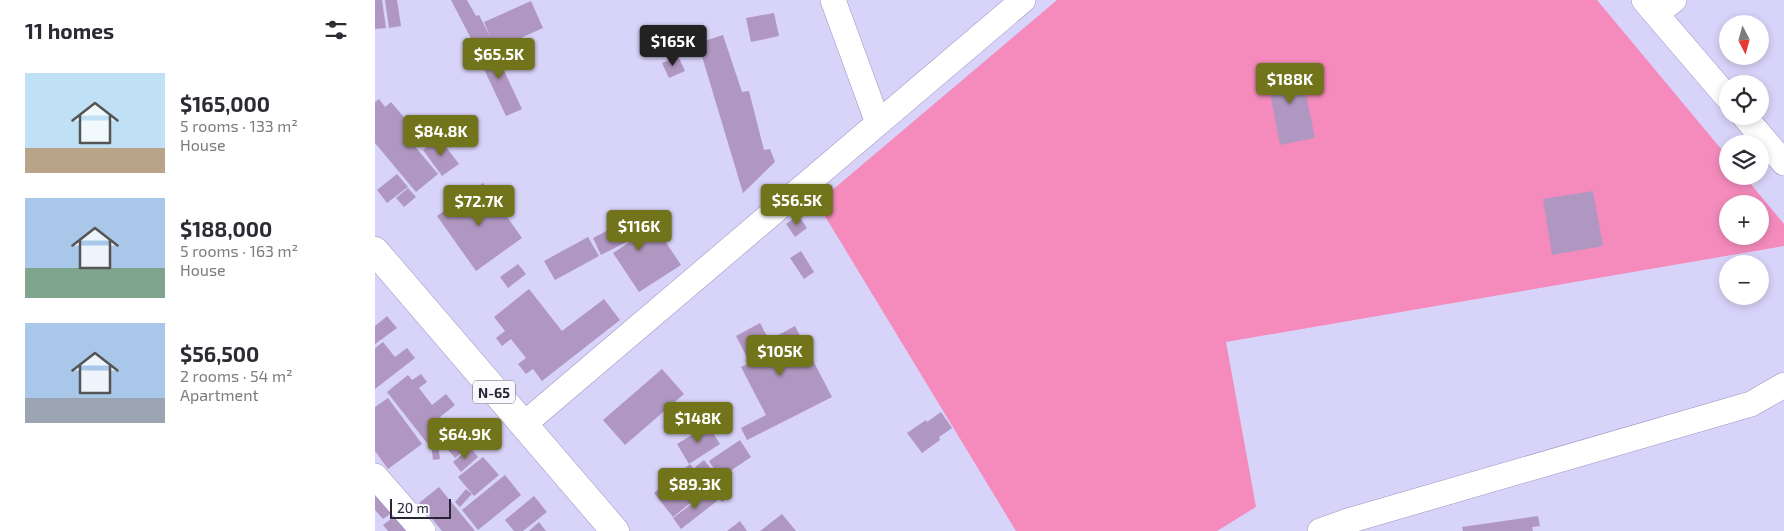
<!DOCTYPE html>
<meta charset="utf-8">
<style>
body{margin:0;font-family:"Exo 2",sans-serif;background:#f7f7f7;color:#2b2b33;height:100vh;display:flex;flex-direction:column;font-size:19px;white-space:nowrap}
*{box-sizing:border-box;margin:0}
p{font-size:16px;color:#7c7c81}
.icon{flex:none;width:28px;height:28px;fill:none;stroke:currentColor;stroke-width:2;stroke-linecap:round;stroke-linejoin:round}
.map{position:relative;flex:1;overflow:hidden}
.sheet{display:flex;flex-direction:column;background:#fff;width:375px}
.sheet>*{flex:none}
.needle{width:32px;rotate:174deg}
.fabs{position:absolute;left:1344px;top:15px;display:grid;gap:10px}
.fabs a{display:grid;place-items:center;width:50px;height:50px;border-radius:50%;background:#fff;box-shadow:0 2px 8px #0003;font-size:25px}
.scale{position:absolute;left:15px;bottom:12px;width:61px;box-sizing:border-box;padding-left:5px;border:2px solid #272436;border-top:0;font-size:14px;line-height:18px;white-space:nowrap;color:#272436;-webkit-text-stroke:4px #f9f8fd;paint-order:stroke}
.price{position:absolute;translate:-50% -42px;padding:0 11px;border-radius:5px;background:#71741b;color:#fff;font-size:16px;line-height:32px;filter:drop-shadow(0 1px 2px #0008)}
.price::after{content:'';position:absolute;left:50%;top:30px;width:15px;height:11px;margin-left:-8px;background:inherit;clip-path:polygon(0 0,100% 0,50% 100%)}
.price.selected{background:#222;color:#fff}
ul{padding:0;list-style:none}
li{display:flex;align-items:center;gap:15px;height:125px;padding:0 25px}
li span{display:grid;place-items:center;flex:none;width:140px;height:100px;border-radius:0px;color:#555}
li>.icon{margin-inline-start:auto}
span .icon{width:60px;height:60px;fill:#fffc;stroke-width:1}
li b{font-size:21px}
h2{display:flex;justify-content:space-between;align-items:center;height:60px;padding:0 25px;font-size:21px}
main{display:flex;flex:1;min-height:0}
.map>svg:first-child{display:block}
.green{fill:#f48bbc;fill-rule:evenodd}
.building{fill:#b097c1}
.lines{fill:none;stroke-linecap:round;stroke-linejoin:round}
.minor-casing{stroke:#9c95c2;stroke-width:26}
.highway-casing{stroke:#9c95c2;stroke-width:29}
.minor{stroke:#fff;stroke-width:25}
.highway{stroke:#fff;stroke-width:28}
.labels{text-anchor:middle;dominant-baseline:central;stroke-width:5;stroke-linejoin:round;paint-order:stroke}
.shield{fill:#f9f8fd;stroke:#666472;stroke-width:1}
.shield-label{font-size:14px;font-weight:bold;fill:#272436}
</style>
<main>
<section class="sheet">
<h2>11 homes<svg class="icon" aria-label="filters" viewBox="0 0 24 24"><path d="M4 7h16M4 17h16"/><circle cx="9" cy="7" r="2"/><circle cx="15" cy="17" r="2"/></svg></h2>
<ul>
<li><span style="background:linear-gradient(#bfe0f5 75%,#b9a48a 0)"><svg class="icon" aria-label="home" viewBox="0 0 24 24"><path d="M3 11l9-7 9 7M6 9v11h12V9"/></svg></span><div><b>$165,000</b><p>5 rooms · 133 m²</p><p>House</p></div></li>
<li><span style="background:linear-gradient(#a9c7e8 70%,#7fa58c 0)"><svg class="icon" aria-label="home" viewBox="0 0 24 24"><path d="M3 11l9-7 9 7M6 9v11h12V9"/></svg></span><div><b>$188,000</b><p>5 rooms · 163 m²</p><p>House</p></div></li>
<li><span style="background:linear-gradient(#a9c7e8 75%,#9aa5b1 0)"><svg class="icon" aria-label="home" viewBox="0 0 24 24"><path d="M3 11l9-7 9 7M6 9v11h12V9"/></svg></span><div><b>$56,500</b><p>2 rooms · 54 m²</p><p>Apartment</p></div></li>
</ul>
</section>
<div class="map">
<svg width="1409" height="531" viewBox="0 0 1409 531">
<rect width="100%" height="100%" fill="#d8d3f9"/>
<!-- green -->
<path class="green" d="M682 0H1222L1352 156V176H1369L1409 224V246L851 342 881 507 842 531H641L442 203ZM1352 204H1385V236H1352Z"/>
<!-- building -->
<path class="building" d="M0 0H7L11 28 0 29Z
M10 0H22L26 26 14 28Z
M76 0H92L101 16 104 15 116 38 109 22 156 1 168 28 121 49 118 42 102 50Z
M399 13 404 36 376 42 371 18Z
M348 35 367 92 374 91 389 150 395 149 400 162 368 193 323 43Z
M117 45 147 109 131 116 101 52Z
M303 56 310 71 294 78 287 63Z
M925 65 940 138 905 145 891 72Z
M4 99 10 107 16 102 40 130 32 137 63 174 41 192 0 143V102Z
M64 138 84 164 67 176 48 150Z
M22 174 33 187 12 203 2 190Z
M108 183 147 238 101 271 62 216Z
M33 188 41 197 29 207 21 198Z
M1218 191 1228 246 1177 255 1168 199Z
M423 215 432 228 420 237 411 224Z
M260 216 269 233 280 226 306 265 264 292 238 253 267 234 226 255 218 238Z
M213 237 224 256 180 280 169 261Z
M426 251 439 272 429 279 415 258Z
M143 264 151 274 133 288 125 277Z
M154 289 187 331 229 299 245 320 167 381 158 369 151 374 143 364 151 358 136 339 127 346 121 338 130 331 119 317Z
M12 316 22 328 0 344V326Z
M385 323 394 340 420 326 457 397 372 440 366 428 391 415 366 367 375 363 361 336Z
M8 342 20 357 32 348 40 358 0 389V348Z
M287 369 309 394 250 445 228 420Z
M46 374 52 382 44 388 57 405 71 394 80 405 65 417 73 427 52 443 12 392 33 375 37 380Z
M13 398 47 444 13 469 0 451V407Z
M566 412 577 428 564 437 565 440 547 453 532 433 551 420 552 422Z
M90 419 98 427 88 438 80 430Z
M333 425 345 444 314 464 302 444Z
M79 430 93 447 80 458 66 441Z
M365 440 376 457 345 478 334 461Z
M63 443 65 459 58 460 56 444Z
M95 447 103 457 86 472 78 462Z
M108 457 124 475 99 496 83 477Z
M329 460 357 495 347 502 320 467Z
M315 464 334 488 298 517 279 493Z
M130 475 146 495 103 530 87 510Z
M64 487 100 531H67L44 503Z
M91 489 97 494 85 507 80 502Z
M0 491 18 512 8 519 0 510Z
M334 491 342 501 306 529 298 518Z
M159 496 172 512 148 531H139L130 520Z
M407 514 421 531H385Z
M20 516 33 531H13L8 525Z
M1163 516 1165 526 1157 527 1158 531H1088L1087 527Z
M365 521 372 531H352Z
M164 522 171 531H154Z"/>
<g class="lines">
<!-- minor casing -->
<g class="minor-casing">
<path id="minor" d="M458 0 503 123
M1269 0 1352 97
M1281 14 1299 0
M1369 116 1409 163
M148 425 648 0
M0 476 48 531
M945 531 973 521 1376 404 1409 385"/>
</g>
<!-- highway casing -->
<g class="highway-casing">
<path id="highway" d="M0 251 240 531"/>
</g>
<!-- minor -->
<use href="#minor" class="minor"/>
<!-- highway -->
<use href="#highway" class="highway"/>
</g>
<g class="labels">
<!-- shield labels -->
<rect class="shield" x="98" y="380.5" width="42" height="23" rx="4"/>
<g class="shield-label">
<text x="119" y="392">N-65</text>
</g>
</g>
</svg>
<div class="fabs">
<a><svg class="needle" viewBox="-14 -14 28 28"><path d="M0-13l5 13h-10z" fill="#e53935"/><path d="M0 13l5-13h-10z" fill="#7c7c81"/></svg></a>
<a><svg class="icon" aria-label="locate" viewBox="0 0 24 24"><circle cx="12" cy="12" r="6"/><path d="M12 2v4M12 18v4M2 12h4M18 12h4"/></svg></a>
<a><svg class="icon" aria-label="layers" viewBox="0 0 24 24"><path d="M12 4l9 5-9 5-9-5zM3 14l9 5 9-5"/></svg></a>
<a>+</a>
<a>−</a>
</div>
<div class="scale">20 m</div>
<b class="price selected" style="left:298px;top:67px">$165K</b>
<b class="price" style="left:124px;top:80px">$65.5K</b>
<b class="price" style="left:915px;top:105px">$188K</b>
<b class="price" style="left:66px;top:157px">$84.8K</b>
<b class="price" style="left:422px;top:226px">$56.5K</b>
<b class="price" style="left:104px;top:227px">$72.7K</b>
<b class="price" style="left:264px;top:252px">$116K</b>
<b class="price" style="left:405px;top:377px">$105K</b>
<b class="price" style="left:323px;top:444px">$148K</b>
<b class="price" style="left:90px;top:460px">$64.9K</b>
<b class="price" style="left:320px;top:510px">$89.3K</b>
</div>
</main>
